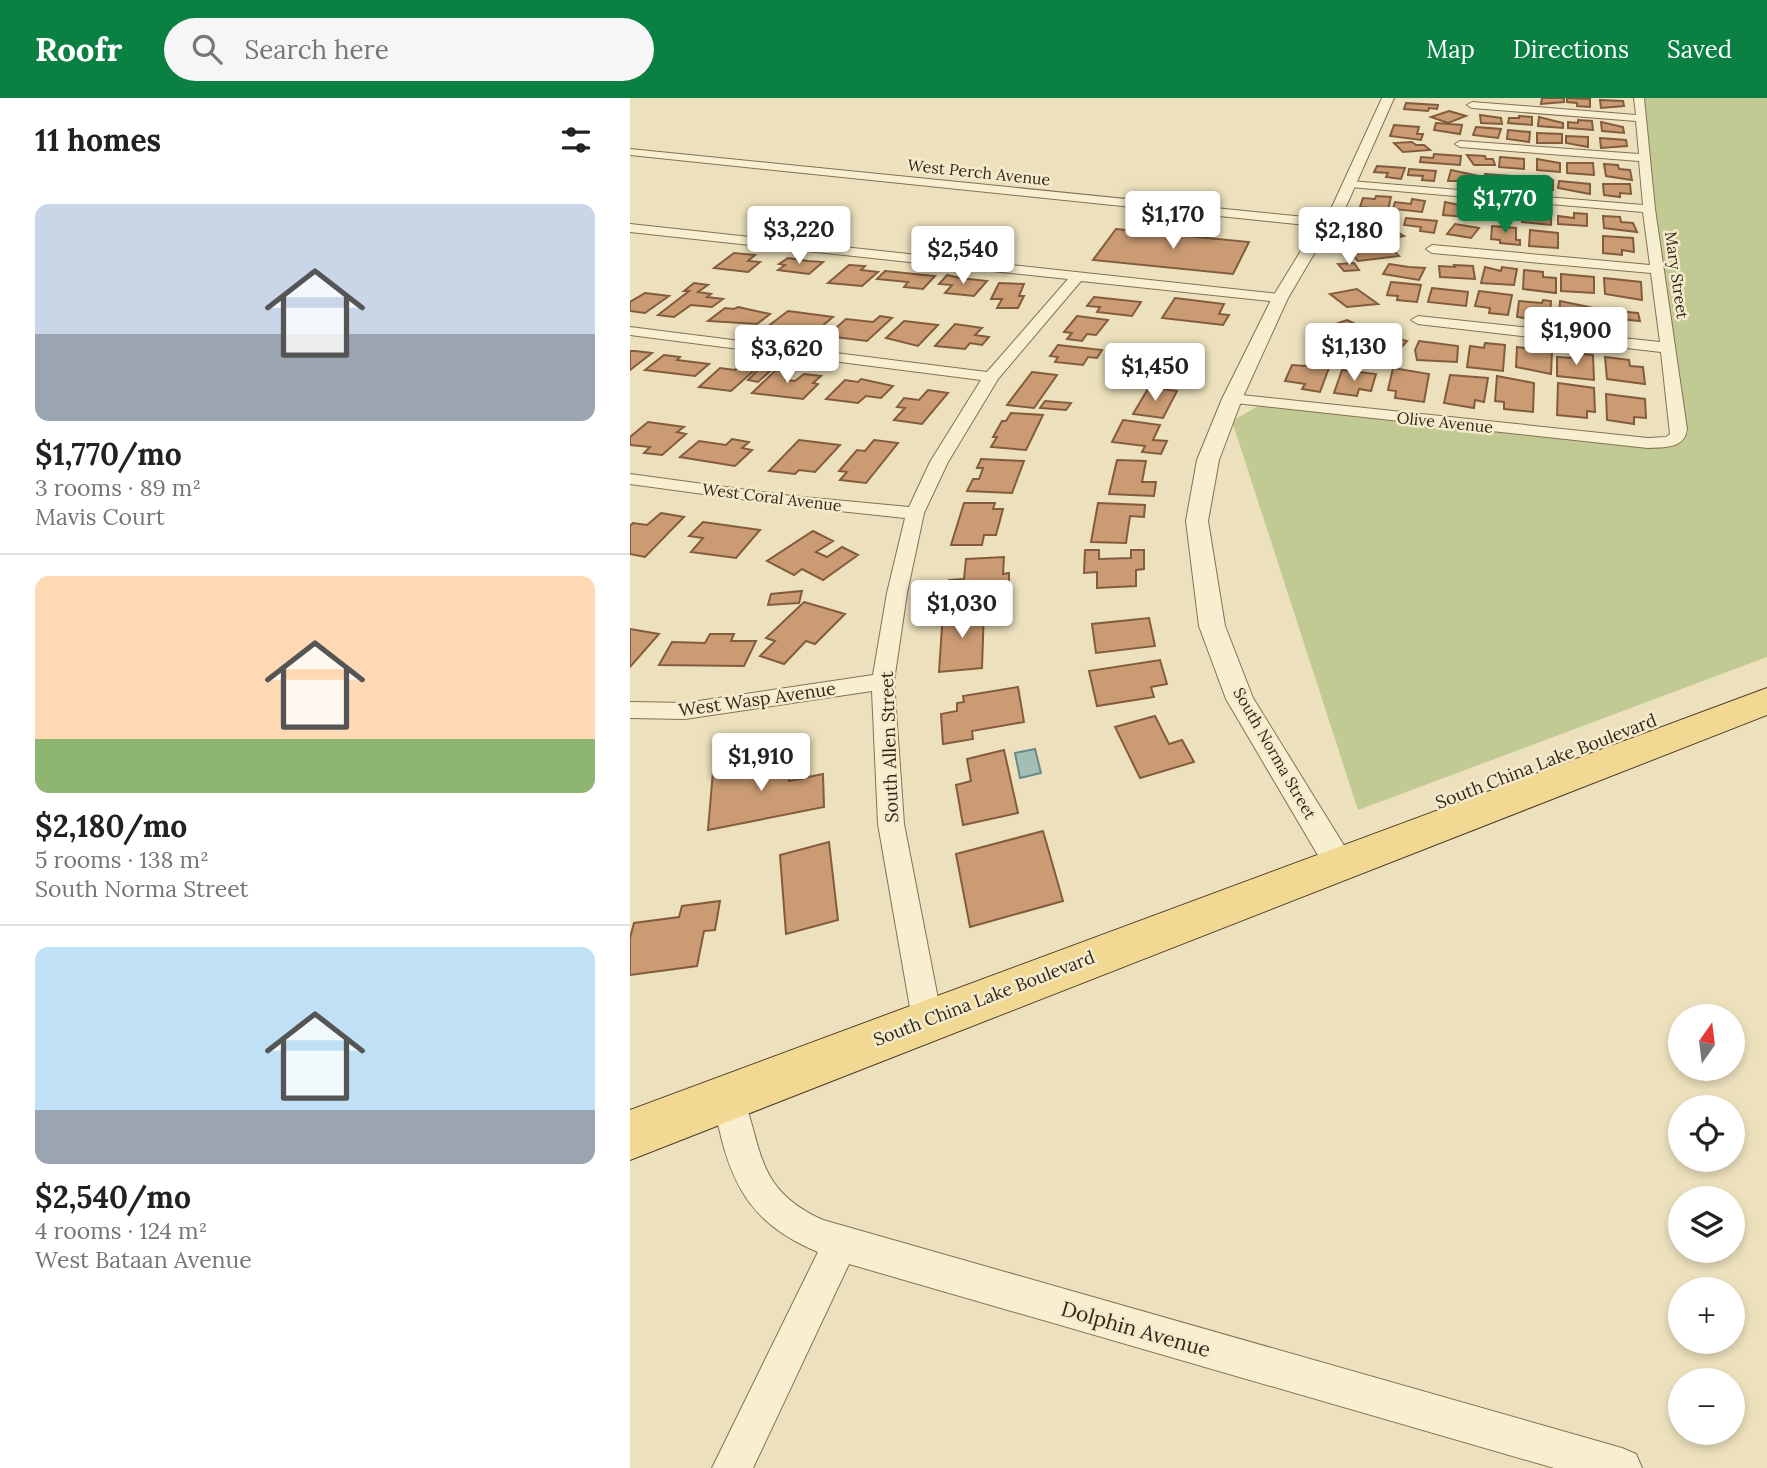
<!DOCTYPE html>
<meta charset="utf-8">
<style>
body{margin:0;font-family:Lora,serif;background:#f6f6f6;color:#222;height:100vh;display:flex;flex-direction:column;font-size:26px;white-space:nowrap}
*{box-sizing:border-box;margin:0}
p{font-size:23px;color:#767676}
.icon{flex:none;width:38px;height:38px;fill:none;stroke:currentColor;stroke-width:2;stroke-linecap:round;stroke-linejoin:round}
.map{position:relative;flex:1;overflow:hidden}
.side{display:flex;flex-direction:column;background:#fff;width:630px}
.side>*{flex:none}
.needle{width:46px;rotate:14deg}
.tools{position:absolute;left:1038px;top:906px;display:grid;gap:14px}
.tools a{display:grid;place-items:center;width:77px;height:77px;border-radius:50%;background:#fff;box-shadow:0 4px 10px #0003;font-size:35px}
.price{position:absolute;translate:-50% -60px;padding:0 16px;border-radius:7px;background:#fff;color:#222;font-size:23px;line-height:46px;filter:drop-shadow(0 2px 4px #0008)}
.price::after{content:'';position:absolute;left:50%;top:42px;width:21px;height:16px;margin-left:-10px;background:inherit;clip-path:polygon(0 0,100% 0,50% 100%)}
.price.active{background:#0b8043;color:#fff}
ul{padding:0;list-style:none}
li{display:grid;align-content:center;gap:14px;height:371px;padding:0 35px}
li+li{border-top:2px solid #e0e0e0}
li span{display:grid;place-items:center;height:217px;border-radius:14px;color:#555}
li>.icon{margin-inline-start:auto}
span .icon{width:126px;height:126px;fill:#fffc;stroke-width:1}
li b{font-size:30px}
h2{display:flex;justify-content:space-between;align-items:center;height:84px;padding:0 35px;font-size:30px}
header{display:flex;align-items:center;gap:42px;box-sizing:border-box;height:98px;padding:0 35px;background:#0b8043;color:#fff}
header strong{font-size:33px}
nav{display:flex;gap:38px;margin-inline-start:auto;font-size:24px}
.search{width:490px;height:63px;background:#f6f6f6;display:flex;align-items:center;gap:18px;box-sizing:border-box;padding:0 24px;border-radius:38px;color:#767676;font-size:26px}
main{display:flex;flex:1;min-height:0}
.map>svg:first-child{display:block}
.green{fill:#c1ca92}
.water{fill:#a1beb7;stroke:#698b84;stroke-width:2}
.building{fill:#cb9c73;stroke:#835c3d;stroke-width:2}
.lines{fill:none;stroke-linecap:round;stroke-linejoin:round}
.minor-casing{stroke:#847156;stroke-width:2}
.tertiary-casing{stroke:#847156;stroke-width:2}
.primary-casing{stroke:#523f2b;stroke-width:2}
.minor{fill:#f8eed0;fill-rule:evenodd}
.tertiary{fill:#f8eed0;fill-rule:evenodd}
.primary{fill:#f1d994;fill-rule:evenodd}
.labels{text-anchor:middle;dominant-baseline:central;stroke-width:5;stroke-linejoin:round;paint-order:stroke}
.far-street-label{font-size:16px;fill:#34281b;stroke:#f5ebcc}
.street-label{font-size:18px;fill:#34281b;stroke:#f5ebcc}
.near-street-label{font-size:21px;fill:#34281b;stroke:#f5ebcc}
</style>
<header>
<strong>Roofr</strong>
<div class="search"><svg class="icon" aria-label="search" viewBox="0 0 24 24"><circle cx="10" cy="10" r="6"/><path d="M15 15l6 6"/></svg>Search here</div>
<nav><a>Map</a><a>Directions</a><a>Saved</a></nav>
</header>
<main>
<section class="side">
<h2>11 homes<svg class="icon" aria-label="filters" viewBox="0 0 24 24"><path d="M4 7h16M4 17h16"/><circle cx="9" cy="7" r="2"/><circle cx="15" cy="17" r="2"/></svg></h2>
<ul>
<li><span style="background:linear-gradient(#c9d6e8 60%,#9aa5b1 0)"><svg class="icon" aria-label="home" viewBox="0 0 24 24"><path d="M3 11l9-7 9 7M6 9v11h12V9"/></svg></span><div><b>$1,770/mo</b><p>3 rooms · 89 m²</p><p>Mavis Court</p></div></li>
<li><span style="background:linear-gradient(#ffd9b3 75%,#8fb573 0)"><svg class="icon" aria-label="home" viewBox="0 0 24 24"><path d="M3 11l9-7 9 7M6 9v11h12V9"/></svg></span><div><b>$2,180/mo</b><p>5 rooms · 138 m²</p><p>South Norma Street</p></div></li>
<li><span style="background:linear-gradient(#bfe0f5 75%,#9aa5b1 0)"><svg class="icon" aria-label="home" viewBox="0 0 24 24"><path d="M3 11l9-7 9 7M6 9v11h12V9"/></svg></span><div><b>$2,540/mo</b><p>4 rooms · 124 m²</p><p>West Bataan Avenue</p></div></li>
</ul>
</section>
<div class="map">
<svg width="1137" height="1370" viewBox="0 0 1137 1370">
<rect width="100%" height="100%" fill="#ede1bd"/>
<!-- green -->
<path class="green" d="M1012 0H1137V559L728 712 602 323 632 306 1033 344 1053 341Z"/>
<!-- water -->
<path class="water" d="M405 651 411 675 390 680 385 655Z"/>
<!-- building -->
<path class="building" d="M912 0H934V4L911 6Z
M937 0 960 1V9L947 8V5L937 4Z
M970 2 993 3 994 8 971 10Z
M776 5 808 7 807 11 799 10 798 13 774 11Z
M819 13 836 18 818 25 801 19Z
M850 17 871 20 872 26 851 25Z
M889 18 902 19V27L878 25 879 20H889Z
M909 19 933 25V30L908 28Z
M948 22 962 23 963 32 938 30V24L948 25Z
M971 24 993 29 994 35 972 33Z
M806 25 832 27 830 36 804 32Z
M764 27 789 29 787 36H793L791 42 760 38Z
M846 29 871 31 868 40 843 37Z
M878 32 900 34 899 44 877 41Z
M907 35 932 36V45H907Z
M936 38 958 39V49L936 45Z
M970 40 996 42 997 48 971 50Z
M782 44 786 47H794L800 52 773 54 764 45Z
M804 56 831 58 830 67 790 64 791 59 803 60Z
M837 57 855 58 856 61H863L865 67H844Z
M870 59 894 61V71L869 69Z
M907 61 930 65V74L907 72Z
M937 65H963L964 77 937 75Z
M974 66 988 67 989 71 1000 72 1002 82 976 78Z
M747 68 775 70 771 81 756 79 758 75 744 74Z
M779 71 806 73 804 83 792 82 793 78 778 77Z
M821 72 849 78 848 83H818Z
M855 76 881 78V89L868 88 869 84 854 82Z
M899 80 923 82V92L898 91Z
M929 83 960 86V96L928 90Z
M973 86H1000L1001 96 990 95V99L974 97Z
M746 98 761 99 758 112 730 109 733 100 745 101Z
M782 101 795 103 792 114 763 111 765 104 781 106Z
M815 104 839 109 838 119 813 117Z
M864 108 876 109 875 121 845 118 846 110 864 111Z
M893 111 921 116V127L892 124Z
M944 115 957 116V128L928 126V118L944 120Z
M973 118 990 119 991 124 1003 125 1007 134 974 130Z
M776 120 807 123 804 135 790 133 791 129 774 127Z
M750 125 774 138 763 141 756 137 742 140 725 131Z
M825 126 849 130 841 140 817 136Z
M862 128 886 130V142H890V147L870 145V142L861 141Z
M486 131 619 144 603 176 463 162Z
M900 132 928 135V150L899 148Z
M973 138 1003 140 1004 154 992 152V157L973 155Z
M745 147 751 153 763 152 769 158 728 163 719 153 726 152 724 149Z
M104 155 125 157 118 163 130 164 118 174 84 170Z
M158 160 178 163 193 164 179 176 148 172 155 167 149 166Z
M724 165 729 172 714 173 708 166Z
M759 166 779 169 795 170 789 182 753 176Z
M219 167 235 168 231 172 248 174 232 188 198 185Z
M824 167 843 168 845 181 810 179 809 168 825 169Z
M855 169 871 173 872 169 887 171 884 187 851 185Z
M894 172 913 174V179L926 180V195L893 191Z
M255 173 305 178 293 191 274 189 278 184 247 181Z
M931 176 964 179V195L931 193Z
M317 177 330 180 357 183 344 198 315 195 322 187 309 186Z
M974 180 1011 184 1012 202 975 196Z
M761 184 791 187 787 204 767 202 768 198 757 197Z
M64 185 78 187 68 194 81 196 77 199 93 201 82 209 61 207 44 219 28 217 59 193H54Z
M369 185 394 186 389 198H394L388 210H367L372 201H361Z
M802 190 838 194 836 208 798 204Z
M727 191 748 206 717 209 700 196Z
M849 193 882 197 878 217 859 215 860 210 845 208Z
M15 195 39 198 15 215 0 213V204Z
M464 199 511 204 502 218 467 214 470 209 457 208Z
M545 200 594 206 589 216 599 217 593 227 532 220Z
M913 202 921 203 920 217 903 215V221L887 219 889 203 912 205Z
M930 203 964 210V226L948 225V222H929Z
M108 209 140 216 127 226 78 223 95 210 104 211Z
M973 212 1008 215 1010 223 989 221 990 229 975 228Z
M158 213 203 219 184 235 137 229Z
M250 218 262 220 237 243 197 238 216 221 243 224Z
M447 218 478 222 466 237 457 236 452 243 437 241 442 235 434 234Z
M717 222 742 234 710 245 688 232Z
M274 223 308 227 288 248 256 240Z
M325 226 352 230 345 237 359 239 352 247 340 245 335 251 305 248Z
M758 238 777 243 761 261 729 253 743 239 755 242Z
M789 243 828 248 827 264 787 262 785 252Z
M855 245 875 247 873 273 837 269 840 248 854 250Z
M428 247 472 252 467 260 458 259 453 267 425 264 428 259 420 258Z
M887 249 922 254 921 276 886 269Z
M0 253H5L22 255 0 272Z
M942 255 963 257 964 282 927 278V259L942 260Z
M34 257 50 259 47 262 79 266 65 278 15 272Z
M975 259 999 262 1000 268 1013 269 1015 286 977 281Z
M678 264 700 267 690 294 672 291 675 286 655 283 662 267 676 268Z
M112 266 129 268 101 293 69 289 90 270 105 272Z
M763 270 799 276 794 304 765 300 766 293 758 292Z
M129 271 140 273 128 284 118 282Z
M146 272 164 274 156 282 165 283 174 276 191 278 183 285 188 286 173 301 122 295Z
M712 272 746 276 741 293 729 291 727 298 704 295Z
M402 274 427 277 404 310 377 307Z
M820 277 858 280 854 304 845 302 844 310 814 305Z
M867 278 904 285 903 314 874 311V304L865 303Z
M231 281 263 288 251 300 236 298 228 305 196 301 215 282 228 284Z
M928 285 964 290 965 314 957 313V320L927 317Z
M519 289 547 293 533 320 503 316Z
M298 292 318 295 292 326 264 322 275 310 267 309 274 300 289 302Z
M976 296 1015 301 1016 320 1004 319V326L977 322Z
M415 303 441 305 436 312 410 310Z
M381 315 413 317 396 352 361 349 367 339H363L372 323H376Z
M493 322 530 327 523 342 537 343 531 356 512 354 515 348 482 344Z
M18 324 54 329 47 334 56 336 32 357 14 355 20 349 0 347V339Z
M102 341 119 344 112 350 122 352 105 368 50 359 69 343 96 347Z
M169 342 210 347 185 374 169 372 165 376 139 373Z
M244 342 268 345 236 385 210 382 217 374 209 373 227 352 235 353Z
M351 361 394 363 382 395 337 393 343 381H349L353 370H347Z
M487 362 516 363 512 384H526L524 398 479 396Z
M334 405H365L363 411H373L366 437H354L352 447H321Z
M468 405 515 407 514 419 500 418 496 445 461 444Z
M31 415 54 419 15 459 0 456V428L3 425 17 427Z
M73 424 130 432 106 460 61 454 73 440 59 438Z
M183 433 203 443 186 454 197 459 212 449 228 457 193 482 172 471 164 477 137 463Z
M455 452H469V461L501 460V452H514V471L506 472V488L467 490V474L454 475Z
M374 459 373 476 379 475V493L317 498 319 482 334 481 336 461Z
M172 493 169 505 138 507 141 496Z
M174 504 215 516 185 546 176 543 154 566 130 558 145 543 136 540Z
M354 511 352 570 309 574 313 514Z
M519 520 525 548 466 555 462 526Z
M0 531 29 536 0 569Z
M80 536H104L101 543H126L114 568 29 567 42 544 75 545Z
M530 562 537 586 521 589 524 599 467 608 459 573Z
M388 589 394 624 342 633 343 641 313 646 311 616 327 613V605L334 604 333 598Z
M525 618 539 646 552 642 564 664 510 680 485 629Z
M374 652 388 715 333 727 326 687 341 683 337 661Z
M159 659V683L193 676 194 709 78 732 83 673Z
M413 733 433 803 340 829 326 756Z
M199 744 208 822 156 836 150 757Z
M90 803 85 832 74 833 67 868 0 877V840L4 825 49 819 52 808Z"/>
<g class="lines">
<!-- minor casing -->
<g class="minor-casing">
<path id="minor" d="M1004 0H1014L1025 111 1057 331C1055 351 1034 349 1018 350L596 304 594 301 596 298 602 296 1018 340 1036 339 1040 336 1031 254 788 226 781 222 788 218 1030 244 1021 175 802 155 796 151 802 147 1020 167 1013 114 720 89 714 86 720 83 1013 107 1009 63 830 49 825 46 830 43 1009 56 1006 23 842 10 837 7 842 4 1006 17Z
M0 51 695 121 701 125 695 129 0 57Z
M0 126 650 196 657 200 650 204 451 183 368 281 318 364 294 415 277 495 264 583 274 726 312 921 307 931 297 935 287 931 282 921 248 726 242 593 55 621 0 620V604L55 605 243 577 257 495 275 420 162 408 0 386V376L162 398 279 409 300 364 351 282 0 237V229L357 274 438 181 0 134Z
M98 983 109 988C134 1048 122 1090 193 1122L992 1350 1006 1356 1012 1370H924L219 1166 123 1370H82L188 1154C127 1129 103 1093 89 1030 85 1015 81 1002 87 988Z"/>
</g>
<!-- tertiary casing -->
<g class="tertiary-casing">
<path id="tertiary" d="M752 0H764L714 113 701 127 658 200 612 301 589 362 578 423 595 528 623 600 726 767 721 776 710 780 699 776 596 601 569 528 556 423 567 362 592 301 642 200 688 125 701 111Z"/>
</g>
<!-- primary casing -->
<g class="primary-casing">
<path id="primary" d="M1137 590V617L0 1062V1012Z"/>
</g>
<!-- minor -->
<use href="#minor" class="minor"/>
<!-- tertiary -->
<use href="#tertiary" class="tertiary"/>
<!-- primary -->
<use href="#primary" class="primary"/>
</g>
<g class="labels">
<!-- far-street labels -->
<g class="far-street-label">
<text transform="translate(349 74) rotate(6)">West Perch Avenue</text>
<text transform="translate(1047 177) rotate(82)">Mary Street</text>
<text transform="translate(815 324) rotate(6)">Olive Avenue</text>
<text transform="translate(142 399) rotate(7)">West Coral Avenue</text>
<text transform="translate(645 655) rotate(60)">South Norma Street</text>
</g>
<!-- street labels -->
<g class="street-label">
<text transform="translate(127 601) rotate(-8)">West Wasp Avenue</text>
<text transform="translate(259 649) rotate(-92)">South Allen Street</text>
<text transform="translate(916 663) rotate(-21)">South China Lake Boulevard</text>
<text transform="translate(354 900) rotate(-21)">South China Lake Boulevard</text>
</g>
<!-- near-street labels -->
<g class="near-street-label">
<text transform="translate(506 1231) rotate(16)">Dolphin Avenue</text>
</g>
</g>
</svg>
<div class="tools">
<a><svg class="needle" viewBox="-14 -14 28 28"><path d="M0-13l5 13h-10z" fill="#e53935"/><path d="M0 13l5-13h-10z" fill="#767676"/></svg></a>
<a><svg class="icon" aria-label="locate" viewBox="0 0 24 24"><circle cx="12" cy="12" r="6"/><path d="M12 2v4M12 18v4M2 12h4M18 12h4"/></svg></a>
<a><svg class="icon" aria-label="layers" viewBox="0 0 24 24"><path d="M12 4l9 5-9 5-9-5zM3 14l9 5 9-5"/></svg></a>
<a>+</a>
<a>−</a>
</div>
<b class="price active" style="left:875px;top:137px">$1,770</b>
<b class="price" style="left:543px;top:153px">$1,170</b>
<b class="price" style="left:169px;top:168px">$3,220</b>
<b class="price" style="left:719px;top:169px">$2,180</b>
<b class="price" style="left:333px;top:188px">$2,540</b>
<b class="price" style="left:946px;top:269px">$1,900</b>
<b class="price" style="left:724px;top:285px">$1,130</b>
<b class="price" style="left:157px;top:287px">$3,620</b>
<b class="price" style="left:525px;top:305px">$1,450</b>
<b class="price" style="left:332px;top:542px">$1,030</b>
<b class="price" style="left:131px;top:695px">$1,910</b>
</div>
</main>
